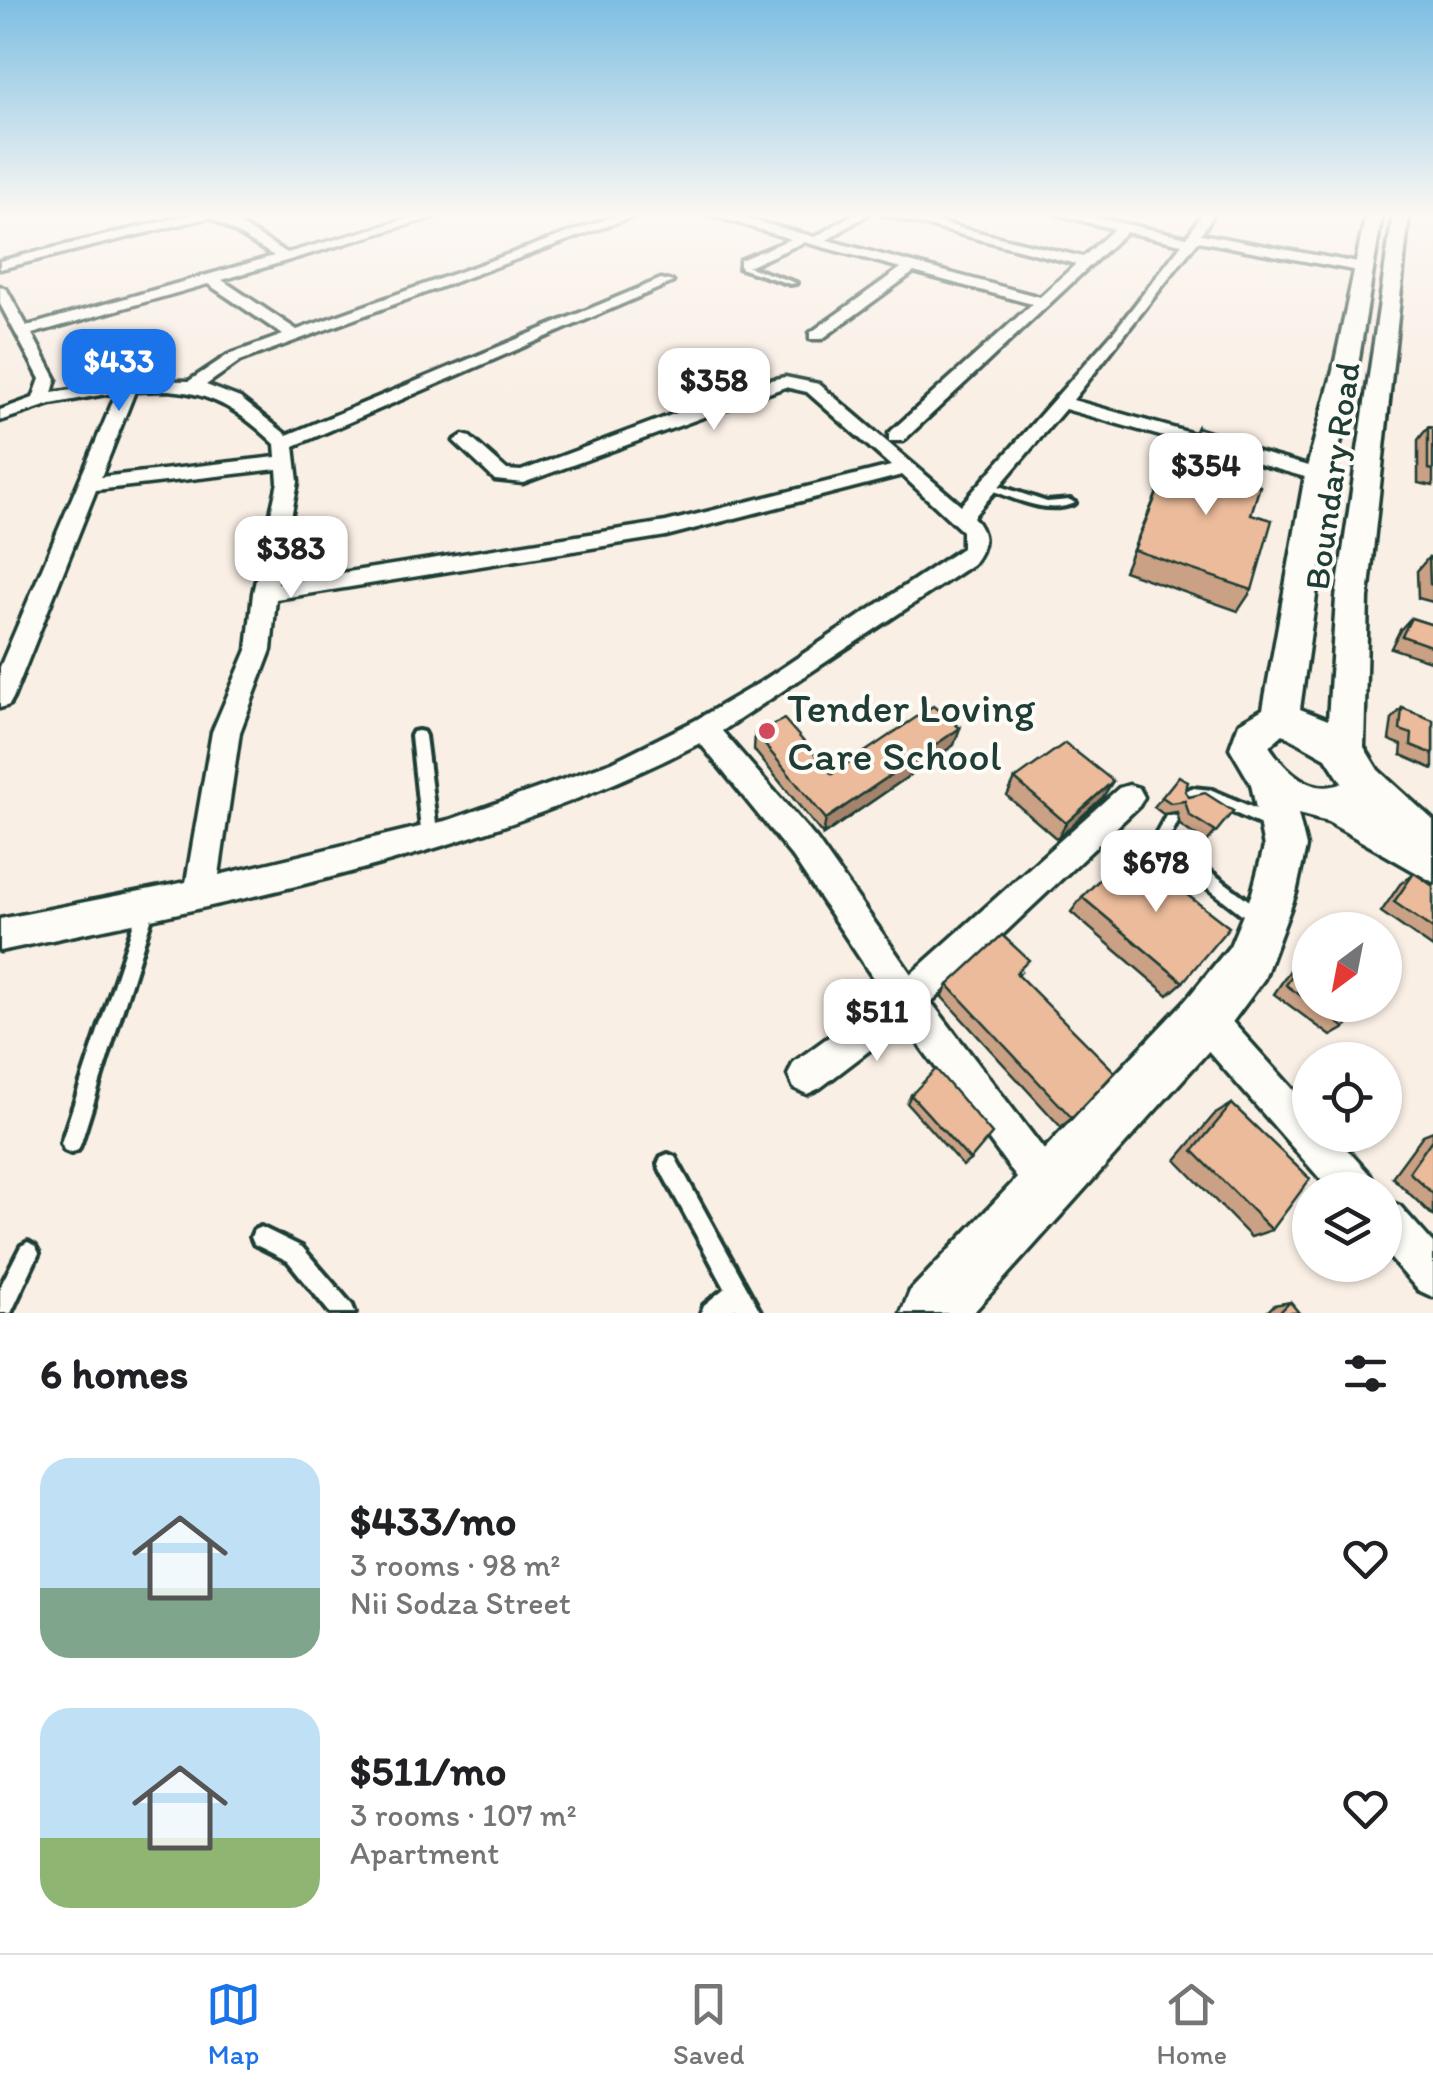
<!DOCTYPE html>
<meta charset="utf-8">
<style>
body{margin:0;font-family:Itim,sans-serif;background:#f6f6f6;color:#202124;height:100vh;display:flex;flex-direction:column;font-size:38px;white-space:nowrap}
*{box-sizing:border-box;margin:0}
p{font-size:32px;color:#757577}
.icon{flex:none;width:55px;height:55px;fill:none;stroke:currentColor;stroke-width:2;stroke-linecap:round;stroke-linejoin:round}
.map{position:relative;height:1313px;overflow:hidden}
.side{display:flex;flex-direction:column;background:#fff;flex:1}
.side>*{flex:none}
.needle{width:65px;rotate:212deg}
.tools{position:absolute;left:1292px;top:912px;display:grid;gap:20px}
.tools a{display:grid;place-items:center;width:110px;height:110px;border-radius:50%;background:#fff;box-shadow:0 2px 8px #0004;font-size:50px}
.price{position:absolute;translate:-50% -85px;padding:0 22px;border-radius:20px;background:#fff;color:#222;font-size:32px;line-height:65px;filter:drop-shadow(0 2px 5px #0008)}
.price::after{content:'';position:absolute;left:50%;top:60px;width:30px;height:22px;margin-left:-15px;background:inherit;clip-path:polygon(0 0,100% 0,50% 100%)}
.price.on{background:#1a73e8;color:#fff}
ul{padding:0;list-style:none}
li{display:flex;align-items:center;gap:30px;height:250px;padding:0 40px}
li span{display:grid;place-items:center;flex:none;width:280px;height:200px;border-radius:30px;color:#555}
li>.icon{margin-inline-start:auto}
span .icon{width:120px;height:120px;fill:#fffc;stroke-width:1}
li b{font-size:42px}
h2{display:flex;justify-content:space-between;align-items:center;height:120px;padding:0 40px;font-size:42px}
.menu{display:flex;justify-content:space-around;align-items:center;height:140px;border-top:2px solid #e0e0e0;background:#fff;font-size:28px;color:#757577}
.menu a{display:grid;justify-items:center;gap:5px}
.menu .on{color:#1a73e8}
.map>svg:first-child{display:block}
.lines{fill:none;stroke-linecap:round;stroke-linejoin:round}
.lane-casing{stroke:#1f3d34;stroke-width:8}
.street-casing{stroke:#1f3d34;stroke-width:7}
.secondary-casing{stroke:#1f3d34;stroke-width:7}
.lane{fill:#fdfcf7;fill-rule:evenodd}
.street{fill:#fdfcf7;fill-rule:evenodd}
.secondary{fill:#fdfcf7;fill-rule:evenodd}
.wall{fill:#caa185;stroke:#1f3d34;stroke-width:2.5}
.shaded-wall{fill:#a4836c;stroke:#1f3d34;stroke-width:2.5}
.building{fill:#ebbb9b;stroke:#1f3d34;stroke-width:2.5}
.poi-dot{fill:#d1495b;stroke:#fdfcf7;stroke-width:4}
.labels{text-anchor:middle;dominant-baseline:central;stroke-width:8;stroke-linejoin:round;paint-order:stroke}
.far-street-label{font-size:35px;fill:#1f3d34;stroke:#fdfcf7}
.poi-label{font-size:42px;fill:#1f3d34;stroke:#fdfcf7;text-anchor:start}
</style>
<div class="map">
<svg width="1433" height="1313" viewBox="0 0 1433 1313">
<rect width="100%" height="100%" fill="#f9efe5"/>
<filter id="ink" filterUnits="userSpaceOnUse"><feTurbulence type="fractalNoise" baseFrequency=".01" numOctaves="2"/><feDisplacementMap in="SourceGraphic" scale="20" xChannelSelector="R" yChannelSelector="G"/><feConvolveMatrix kernelMatrix="1 2 1 2 8 2 1 2 1" color-interpolation-filters="sRGB"/></filter>
<g filter="url(#ink)">
<g class="lines">
<!-- lane casing -->
<g class="lane-casing">
<path id="lane" d="M743 262H747L746 266 796 283 790 284 740 268Z
M987 482 1047 502 1070 500 1075 503C1046 516 1012 497 983 487V483Z
M418 731 423 732 425 736 438 839 435 844 430 846 425 844 422 839 411 736 413 732Z
M1192 788 1212 790 1275 817 1277 822 1275 827 1270 829 1206 800H1196L1187 806 1182 804 1180 800C1183 794 1186 790 1192 788Z
M1171 815 1176 816 1178 821 1170 837 1174 844 1264 912 1266 917 1264 922 1258 925 1252 922 1164 854 1154 838 1166 816Z
M147 899 153 902 155 907 81 1143 78 1150 71 1153 64 1150 61 1143 139 907 141 902Z
M668 1154 675 1157 761 1313H738L735 1308 729 1313H701L704 1305 725 1288 661 1171 658 1164 661 1157Z
M261 1227 302 1247 352 1305 355 1313H330L288 1261 254 1244 251 1237 254 1230Z
M28 1242 35 1246 39 1253 11 1313H0V1287L21 1246Z"/>
</g>
<!-- street casing -->
<g class="street-casing">
<path id="street" d="M193 214H223L287 253 425 214H444L222 280 297 330 621 214H639L240 361 206 385 240 398 287 435 661 279 673 282 294 446 298 482 278 583 666 522 891 466 807 392 785 387 523 483 495 480 454 441 463 435 470 437 507 470 521 471 760 382 785 377 819 384 961 505 1116 329 1182 244 1126 232 903 441H889V433L1032 304 914 272 822 339H810V333L901 268 804 242 750 266H740V260L791 239 708 214H728L815 237 853 214H868L827 240 1040 297 1076 264 881 214H902L1083 257 1114 229 1056 214H1079L1187 237 1202 214H1214L1201 234 1369 265V271L1364 272 1198 241 1073 400 1326 471V479H1312L1065 409 973 517C988 534 986 547 973 564L722 731 816 839 911 974 1119 788 1129 785 1139 788 1144 797 1139 806 931 1002 1061 1172 1067 1186 1061 1200 1047 1206 1033 1200 904 1024 820 1088 807 1094 794 1088 788 1075 794 1062 885 996 794 859 700 743C480 856 240 900 0 951V919L186 882 212 732 247 650 253 593 278 482 277 469 96 490 13 698 9 705 0 708V667L117 392 51 404 0 421V410L33 398 40 379 0 304V286L7 290 27 326 274 256 210 217 0 269V261ZM208 284 283 335 228 355 189 381 138 380 52 393 56 379 32 334ZM168 390C214 393 242 413 275 444L276 457 101 477 135 391ZM902 475 962 531V548L761 682 694 721 612 762 449 820 219 875 240 732 271 650 276 599 666 536Z
M1204 1000 1217 1005 1310 1108V1135H1334L1371 1176 1377 1190H1330L1191 1031 1186 1018 1191 1005Z
M1385 1200 1400 1206 1433 1243V1297L1418 1290 1385 1252Z"/>
</g>
<!-- secondary casing -->
<g class="secondary-casing">
<path id="secondary" d="M1366 214H1382L1357 371 1333 475 1300 709 1328 720 1336 598 1393 214H1409L1368 598 1364 747 1378 770 1433 820V882L1328 822 1298 814 1306 847 1296 893 1264 979 1222 1036 973 1313H901L910 1291 1186 1000 1230 946 1252 893 1264 847 1251 784 1230 748 1239 723 1263 709 1305 475 1333 371ZM1283 734 1326 758 1342 783C1312 797 1284 769 1269 746Z"/>
</g>
<!-- lane -->
<use href="#lane" class="lane"/>
<!-- street -->
<use href="#street" class="street"/>
<!-- secondary -->
<use href="#secondary" class="secondary"/>
</g>
<!-- wall -->
<path class="wall" d="M1420 214H1433V218L1420 216Z
M1197 427 1205 460 1234 478 1251 514 1252 590 1238 611 1124 571 1171 459 1180 462Z
M1428 427 1433 428V486L1418 483V440Z
M1429 557 1433 558V602L1418 598 1417 571Z
M1411 618 1433 625V662L1391 648 1400 630Z
M1402 708 1433 720V769L1401 755 1402 745 1389 740 1392 719Z
M755 733 832 774 954 745 823 835 754 750Z
M1015 779 1103 797 1057 839 1007 796Z
M1185 791 1189 797 1233 811 1206 843 1180 825 1177 812 1163 814 1154 807 1162 797Z
M1414 873 1433 886V948L1381 912 1400 884Z
M1082 897 1183 982 1168 995 1071 912Z
M1310 944V1005H1358L1345 1028 1331 1036 1274 994 1305 948Z
M1020 973 1018 975 1072 1118 1061 1127 942 997 948 985Z
M911 1095 970 1160 963 1166 907 1103Z
M1232 1104 1272 1230 1251 1237 1176 1160 1214 1115Z
M1433 1131V1216L1392 1177 1423 1135Z
M1290 1302 1299 1313H1266L1274 1305Z"/>
<!-- shaded-wall -->
<path class="shaded-wall" d="M960 728 954 745 823 835 826 819Z
M1113 781 1103 797 1057 839 1066 823Z"/>
<!-- building -->
<path class="building" d="M1197 427 1217 433 1205 460 1236 469 1234 478 1260 486 1251 514 1272 520 1252 590 1134 550 1171 459 1181 462Z
M1428 427 1433 428V470L1428 469Z
M1429 557 1433 558V585L1430 584Z
M1411 618 1433 625V647L1402 636Z
M933 706 960 728 826 819 755 733 784 719 832 774Z
M1402 708 1433 720V754L1411 745 1412 734 1400 730Z
M1065 743 1113 781 1066 823 1015 779Z
M1179 776 1188 782 1185 791 1189 797 1205 793 1233 811 1216 832 1189 815 1185 801 1171 803 1162 797Z
M1129 850 1229 927 1183 982 1082 897Z
M1414 873 1433 886V929L1394 902Z
M1002 935 1029 960 1016 973 1115 1072 1072 1118 948 985Z
M1310 949V1002L1286 985Z
M1314 1005H1358L1345 1028Z
M936 1069 992 1134 970 1160 911 1095Z
M1232 1104 1310 1179 1272 1230 1193 1151Z
M1433 1138V1194L1409 1172Z
M1290 1302 1299 1313H1279Z"/>
</g>
<!-- sky -->
<linearGradient id="sky" x2="0" y2="1"><stop stop-color="#7dbee2"/><stop offset="0.54" stop-color="#fcf8f3"/><stop offset="1" stop-color="#fcf8f3" stop-opacity="0"/></linearGradient>
<rect width="1433" height="398" fill="url(#sky)"/>
<!-- markers -->
<circle class="poi-dot" cx="767" cy="731" r="10"/>
<g class="labels">
<!-- far-street labels -->
<g class="far-street-label">
<text transform="translate(1332 476) rotate(-82)">Boundary Road</text>
</g>
<!-- poi labels -->
<g class="poi-label">
<text x="787" y="707">Tender Loving<tspan x="787" dy="48">Care School</tspan></text>
</g>
</g>
</svg>
<div class="tools">
<a><svg class="needle" viewBox="-14 -14 28 28"><path d="M0-13l5 13h-10z" fill="#e53935"/><path d="M0 13l5-13h-10z" fill="#757577"/></svg></a>
<a><svg class="icon" aria-label="locate" viewBox="0 0 24 24"><circle cx="12" cy="12" r="6"/><path d="M12 2v4M12 18v4M2 12h4M18 12h4"/></svg></a>
<a><svg class="icon" aria-label="layers" viewBox="0 0 24 24"><path d="M12 4l9 5-9 5-9-5zM3 14l9 5 9-5"/></svg></a>
</div>
<b class="price on" style="left:119px;top:414px">$433</b>
<b class="price" style="left:714px;top:433px">$358</b>
<b class="price" style="left:1206px;top:518px">$354</b>
<b class="price" style="left:291px;top:601px">$383</b>
<b class="price" style="left:1156px;top:915px">$678</b>
<b class="price" style="left:877px;top:1064px">$511</b>
</div>
<section class="side">
<h2>6 homes<svg class="icon" aria-label="filters" viewBox="0 0 24 24"><path d="M4 7h16M4 17h16"/><circle cx="9" cy="7" r="2"/><circle cx="15" cy="17" r="2"/></svg></h2>
<ul>
<li><span style="background:linear-gradient(#bfe0f5 65%,#7fa58c 0)"><svg class="icon" aria-label="home" viewBox="0 0 24 24"><path d="M3 11l9-7 9 7M6 9v11h12V9"/></svg></span><div><b>$433/mo</b><p>3 rooms · 98 m²</p><p>Nii Sodza Street</p></div><svg class="icon" aria-label="heart" viewBox="0 0 24 24"><path d="M12 20l-8-8c-3-5 5-10 8-4 3-6 11-1 8 4z"/></svg></li>
<li><span style="background:linear-gradient(#bfe0f5 65%,#8fb573 0)"><svg class="icon" aria-label="home" viewBox="0 0 24 24"><path d="M3 11l9-7 9 7M6 9v11h12V9"/></svg></span><div><b>$511/mo</b><p>3 rooms · 107 m²</p><p>Apartment</p></div><svg class="icon" aria-label="heart" viewBox="0 0 24 24"><path d="M12 20l-8-8c-3-5 5-10 8-4 3-6 11-1 8 4z"/></svg></li>
</ul>
</section>
<nav class="menu">
<a class="on"><svg class="icon" aria-label="map" viewBox="0 0 24 24"><path d="M3 6l6-2 6 2 6-2v14l-6 2-6-2-6 2zM9 4v14M15 6v14"/></svg>Map</a>
<a><svg class="icon" aria-label="saved" viewBox="0 0 24 24"><path d="M7 4h10v16l-5-4-5 4z"/></svg>Saved</a>
<a><svg class="icon" aria-label="home" viewBox="0 0 24 24"><path d="M3 11l9-7 9 7M6 9v11h12V9"/></svg>Home</a>
</nav>
